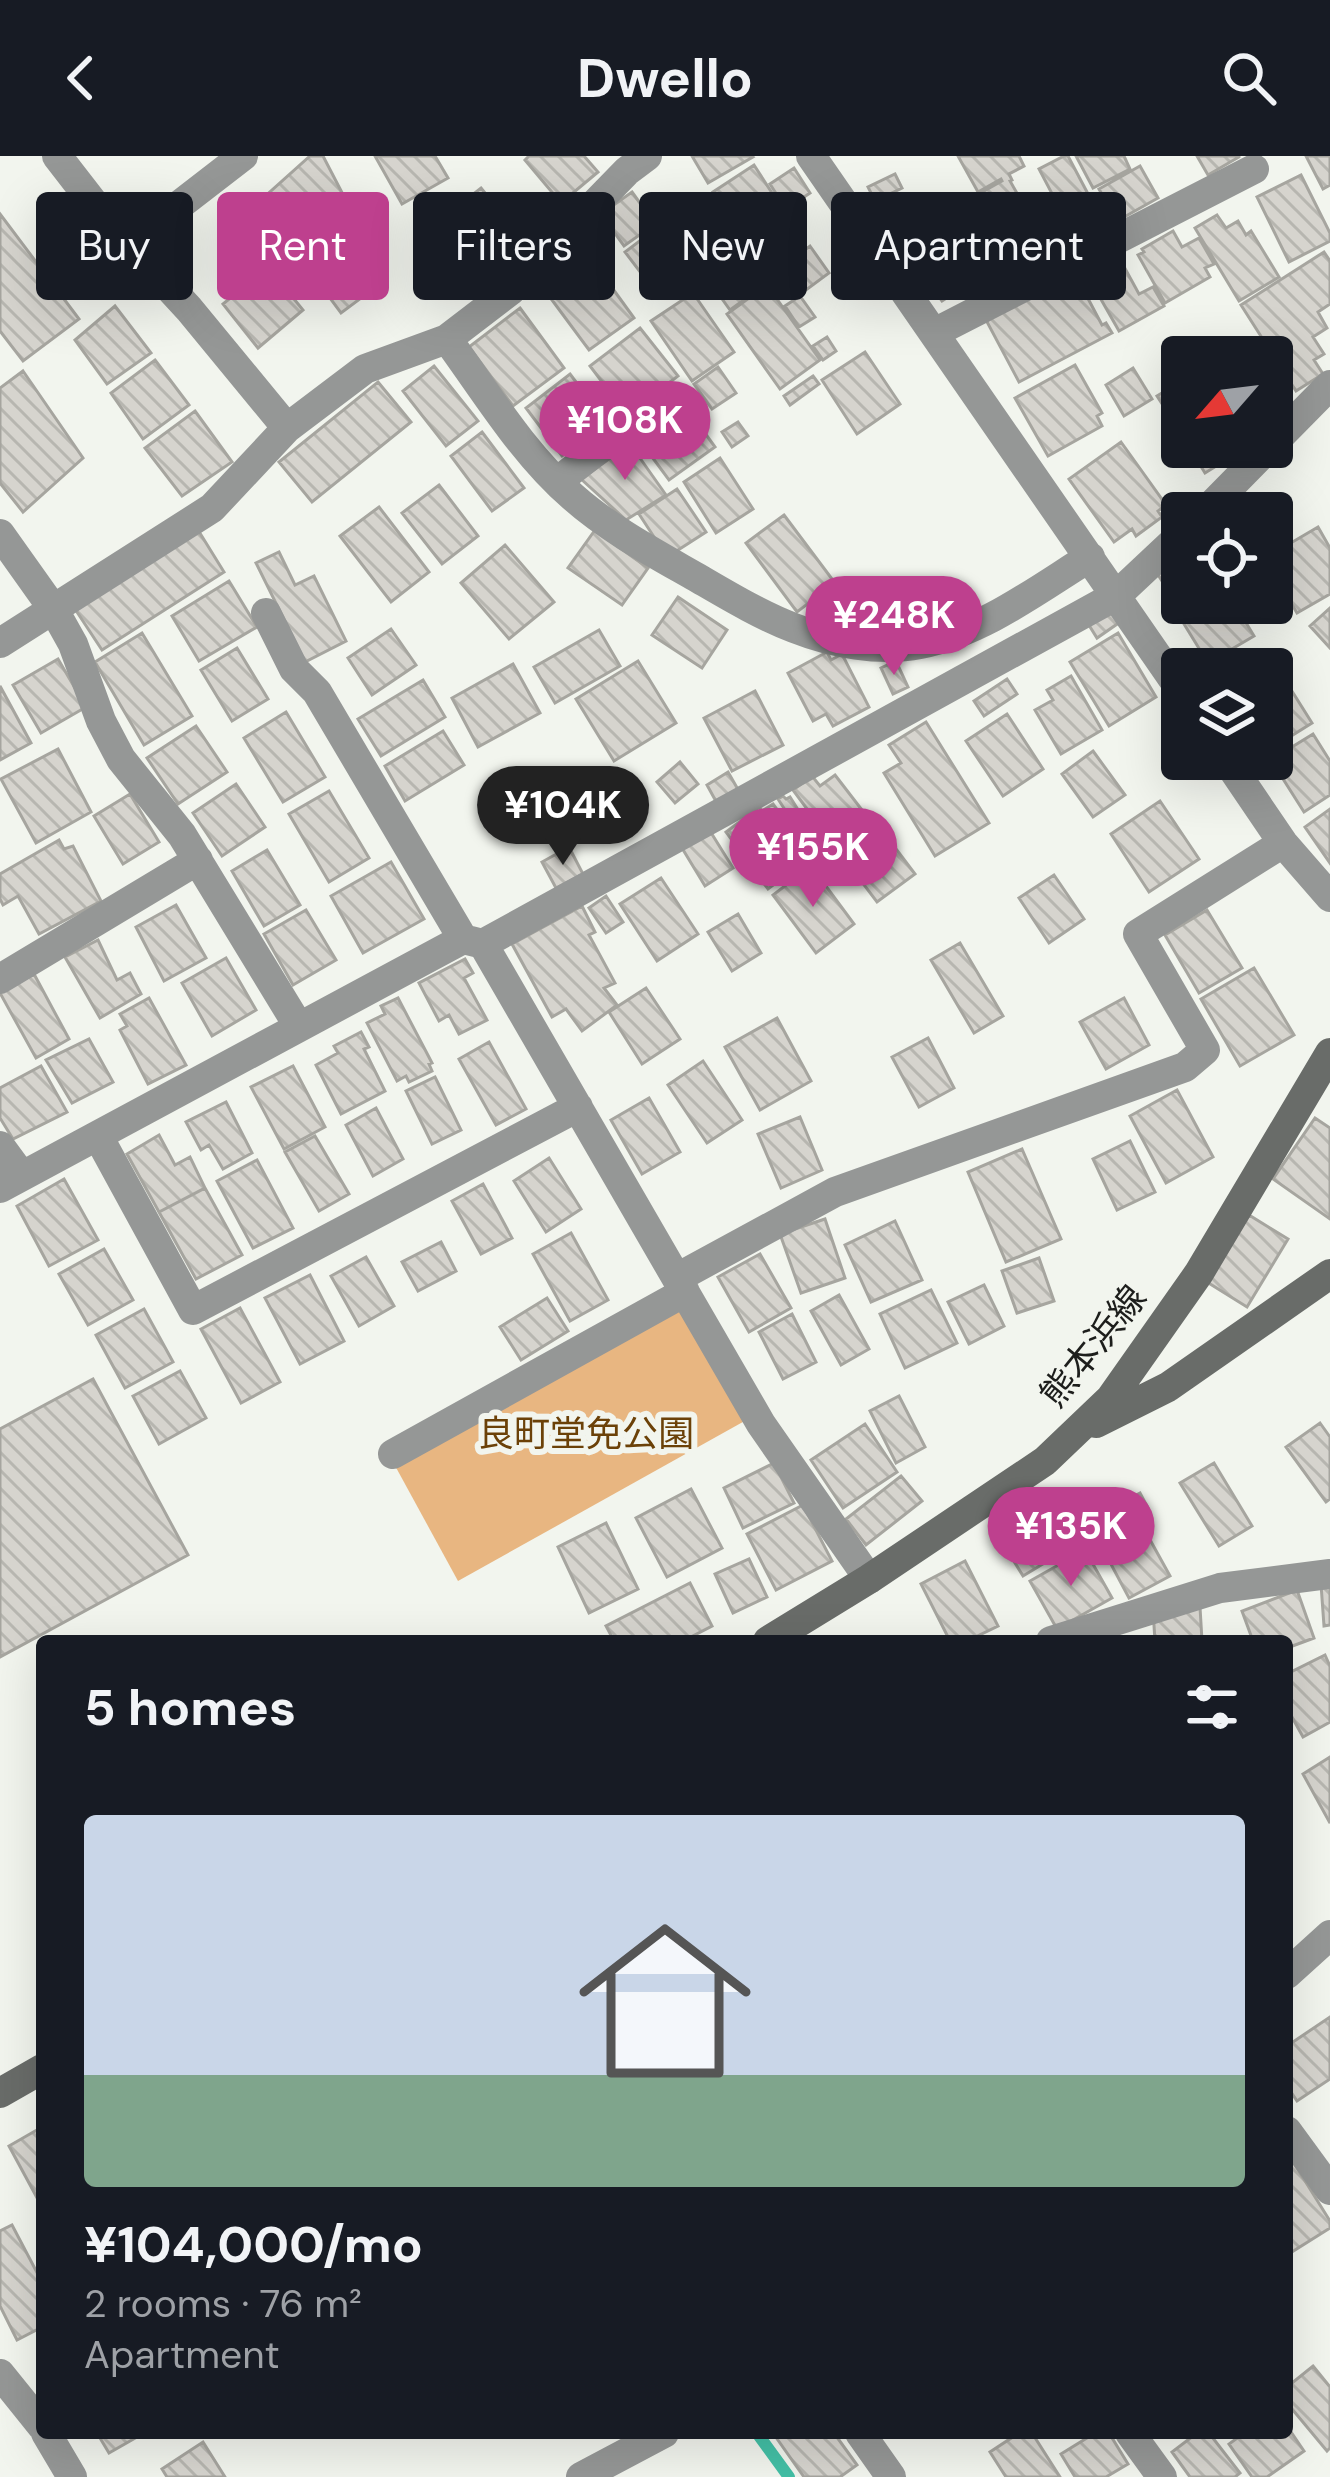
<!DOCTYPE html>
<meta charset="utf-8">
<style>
body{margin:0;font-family:"DM Sans","Noto Sans JP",sans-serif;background:#242831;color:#f1f3f6;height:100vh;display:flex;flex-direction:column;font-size:45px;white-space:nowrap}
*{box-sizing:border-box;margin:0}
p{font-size:39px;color:#9ea1a6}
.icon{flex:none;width:66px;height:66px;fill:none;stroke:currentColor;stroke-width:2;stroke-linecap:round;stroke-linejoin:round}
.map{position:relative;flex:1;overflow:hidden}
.details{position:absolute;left:36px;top:1479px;width:1257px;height:804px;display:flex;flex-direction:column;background:#171b24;border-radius:12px;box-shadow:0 12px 48px #0002}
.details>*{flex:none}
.top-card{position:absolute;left:36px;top:36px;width:1260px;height:108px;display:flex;gap:24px}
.needle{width:78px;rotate:242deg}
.fabs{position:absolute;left:1161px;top:180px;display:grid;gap:24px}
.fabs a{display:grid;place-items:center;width:132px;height:132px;border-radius:12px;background:#171b24;box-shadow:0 12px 48px #0002;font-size:60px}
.price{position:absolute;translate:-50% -102px;padding:0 27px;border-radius:42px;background:#be408e;color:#fff;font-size:39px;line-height:78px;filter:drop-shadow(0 3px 6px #0008)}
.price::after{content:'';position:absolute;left:50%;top:72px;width:36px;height:27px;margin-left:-18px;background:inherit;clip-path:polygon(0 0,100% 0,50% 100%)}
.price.current{background:#222;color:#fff}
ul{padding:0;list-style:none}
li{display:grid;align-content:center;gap:24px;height:636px;padding:0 48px}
li span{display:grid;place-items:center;height:372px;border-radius:12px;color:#555}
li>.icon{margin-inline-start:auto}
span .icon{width:216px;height:216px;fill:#fffc;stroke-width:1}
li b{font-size:51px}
h2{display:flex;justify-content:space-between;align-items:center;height:144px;padding:0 48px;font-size:51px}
.chip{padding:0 42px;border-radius:12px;background:#171b24;box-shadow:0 12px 48px #0002;font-size:42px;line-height:108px}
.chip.current{background:#be408e;color:#fff}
header{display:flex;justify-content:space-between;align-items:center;height:156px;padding:0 48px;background:#171b24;font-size:54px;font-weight:700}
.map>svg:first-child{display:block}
.green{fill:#e8b681}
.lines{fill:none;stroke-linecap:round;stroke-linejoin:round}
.stream{stroke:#43c0a6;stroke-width:12}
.building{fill:url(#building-back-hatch);stroke:#a6a59f;stroke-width:3}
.minor{stroke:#959796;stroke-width:30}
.secondary{stroke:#696c69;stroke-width:30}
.labels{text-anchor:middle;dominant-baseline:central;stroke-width:12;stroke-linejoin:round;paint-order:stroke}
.street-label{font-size:36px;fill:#1d1e1c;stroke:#f2f5ee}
.park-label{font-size:36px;fill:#6b4108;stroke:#f2f5ee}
</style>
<header><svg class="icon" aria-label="back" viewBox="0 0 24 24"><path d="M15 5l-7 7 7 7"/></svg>Dwello<svg class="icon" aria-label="search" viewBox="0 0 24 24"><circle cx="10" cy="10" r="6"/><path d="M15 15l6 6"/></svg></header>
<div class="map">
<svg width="1330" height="2321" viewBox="0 0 1330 2321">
<defs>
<pattern id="building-back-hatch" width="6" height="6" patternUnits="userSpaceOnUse" patternTransform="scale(3)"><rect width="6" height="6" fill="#d6d4ce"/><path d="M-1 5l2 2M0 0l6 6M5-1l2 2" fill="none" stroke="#b7b6b0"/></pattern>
</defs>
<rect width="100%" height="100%" fill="#f2f5ee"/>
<!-- green -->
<path class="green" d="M683 1145 750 1262 458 1425 393 1306Z"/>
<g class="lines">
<!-- stream -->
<path class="stream" d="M757 2277 789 2321"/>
</g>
<!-- building -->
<path class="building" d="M310 0H323L351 54 295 88 261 44Z
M375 0H435L448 22 402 48Z
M529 0H584L598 16 561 47 525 4Z
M692 0H752L753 1 708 27Z
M958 0H1019L1024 10 1009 18 1012 24 1010 25 1022 46 1031 42 1057 90 1030 105 1028 100 1015 107 977 39 1002 25 1001 23 978 36Z
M1064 0H1068L1097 55 1069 70 1039 13Z
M1076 0H1124L1130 13 1093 32Z
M1197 0H1239V1L1208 19Z
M1306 0H1330V29L1323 33Z
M754 9 783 54 743 80 713 36Z
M1140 10 1158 42 1117 65 1099 33Z
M794 12 810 37 786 53 770 28Z
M895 18 902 32 875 45 868 31Z
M1301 19 1330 77V85L1289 106 1257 41Z
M481 32 519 79 469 119 430 72Z
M632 36 655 68 624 90 601 58Z
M900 39 914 59 936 44 992 116 967 133 965 130 942 145 921 116 915 121 889 85 894 82 876 56Z
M682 53 718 99 660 142 625 96Z
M0 58 79 163 23 205 0 175Z
M1217 59 1226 72 1238 65 1246 79 1251 75 1279 121 1239 145 1195 72Z
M1108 60 1115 72 1091 85 1084 73Z
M347 75 384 125 341 157 304 107Z
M1173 75 1182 91 1199 82 1214 108 1205 112 1210 121 1165 147 1138 99 1144 96 1142 93Z
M810 90 829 117 802 137 783 110Z
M1106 90 1116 109 1090 123 1080 104Z
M1324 96 1330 105V148L1318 156 1327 172 1313 181 1324 198 1314 204 1323 218 1296 235 1241 149Z
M1122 107 1139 138 1153 131 1164 150 1119 175 1090 124Z
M268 111 303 154 258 192 223 148Z
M597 111 634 162 589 194 552 144Z
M737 117 752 138 730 154 715 133Z
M1075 118 1102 169 1106 167 1112 177 1019 226 986 164Z
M767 129 820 204 780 233 727 158Z
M693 137 734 196 692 225 651 165Z
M800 140 815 161 799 171 785 150Z
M115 150 151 197 107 228 75 184Z
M520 152 564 212 513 250 469 191Z
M640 172 678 220 627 259 590 210Z
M827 181 836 195 823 204 813 190Z
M865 196 900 248 857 278 822 224Z
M155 204 189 249 143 283 111 237Z
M1075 209 1102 257 1097 260 1102 270 1048 300 1015 242Z
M434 210 478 265 446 290 403 235Z
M718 211 736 237 712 253 694 228Z
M1133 212 1152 243 1124 260 1106 229Z
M23 215 83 302 23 356 0 327V232Z
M570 218 606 266 562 300 526 252Z
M813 220 819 228 790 249 784 240Z
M1182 225V279L1157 240Z
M378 226 411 266 312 346 279 306Z
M681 244 715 291 669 324 635 278Z
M195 255 232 306 182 340 145 292Z
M738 266 748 280 732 291 722 276Z
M482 276 524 332 492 355 451 300Z
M1121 286 1166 349 1158 355 1162 361 1136 380 1132 373 1114 386 1069 323Z
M630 288 666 339 626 364 581 323Z
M1189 291H1247L1205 317Z
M720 302 753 353 716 377 684 326Z
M439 329 478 380 442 408 402 357Z
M677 333 706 376 675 396 656 384 639 358Z
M379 351 429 416 391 446 340 380Z
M784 359 835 427 797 456 746 387Z
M1318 371 1330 392V438L1297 457 1272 415V398Z
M198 374 224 416 102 494 75 453Z
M595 374 648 412 622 449 568 412Z
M505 389 554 446 509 483 461 427Z
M279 396 295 429 314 420 346 485 305 506 256 407Z
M1182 397V423L1167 433 1155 414Z
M229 425 257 471 199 505 172 460Z
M853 427 871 454 842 473 825 445Z
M1182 427V447H1234L1254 480 1208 507 1165 437Z
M678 441 727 474 702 512 652 479Z
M1110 451 1120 466 1097 482 1087 466Z
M1330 452V492L1310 470Z
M391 473 416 509 372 539 348 502Z
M599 474 620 510 555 547 534 511Z
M142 477 192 560 144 589 95 506Z
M1118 477 1156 541 1109 570 1070 506Z
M237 492 268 543 232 565 201 514Z
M1250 495 1262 513H1221Z
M827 496 831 504 842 498 869 551 833 570 826 558 813 565 788 517Z
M58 503 86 551 41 577 13 529Z
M638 505 676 567 614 605 576 543Z
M896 505 908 531 893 538 881 512Z
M513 508 540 557 478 591 452 542Z
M1071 520 1102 574 1061 598 1035 554 1053 544 1047 534Z
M1007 523 1017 538 984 560 974 545Z
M423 524 445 561 381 600 358 563Z
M0 530 31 587 0 604Z
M1272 530 1278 539 1290 532 1312 567 1272 592Z
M755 535 783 589 732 615 704 562Z
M286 556 325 621 283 646 244 582Z
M1007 558 1043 613 1003 640 966 585Z
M926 566 989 667 935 700 884 617 901 607 889 589Z
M196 570 227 616 178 648 147 602Z
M443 575 464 609 405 645 385 610Z
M1313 578 1330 605V639L1304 656 1271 604Z
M58 593 91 656 36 687 1 623Z
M1093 595 1125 639 1093 661 1062 618Z
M680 606 698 628 675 647 657 626Z
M728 616 740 637 718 649 707 629Z
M835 619 862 654 827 680 793 634 812 620 820 630Z
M236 628 265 671 222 700 193 657Z
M329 635 369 702 329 726 289 658Z
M130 638 159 686 123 708 94 660Z
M783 640 786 643 790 641 802 660 793 666 778 643Z
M1160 645 1199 703 1149 736 1111 678Z
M773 648 807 695 800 700 804 706 768 733 726 676 759 651 762 655Z
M1330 653V707L1305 671Z
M866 662 880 681 884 677 915 718 877 746 833 688Z
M710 675 733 712 705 730 682 692Z
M59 684 64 693 73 690 101 745 39 778 18 740 3 749 0 743V718Z
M569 691 583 718 556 732 542 706Z
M267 694 300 749 264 770 232 715Z
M391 706 424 763 363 797 331 740Z
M811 710 854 768 816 797 773 739Z
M1054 719 1084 763 1049 787 1019 742Z
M661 722 698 778 657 805 620 748Z
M606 740 623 766 606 777 589 752Z
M176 749 206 802 164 825 136 771Z
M582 750 595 776 589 779 615 827 604 832 617 849 582 875 566 853 552 861 512 788Z
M306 754 336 804 293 829 264 778Z
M1207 754 1242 812 1199 837 1165 779Z
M738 758 761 797 732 815 708 776Z
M98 784 117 824 130 817 141 838 100 862 65 801Z
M960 787 1003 860 974 877 931 804Z
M226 802 256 854 212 880 182 827Z
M465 803 473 817 464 822 487 864 459 878 449 859 439 865 419 827Z
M1254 812 1294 879 1240 910 1201 843Z
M34 818 69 883 36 902 0 837Z
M646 832 680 883 642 908 609 856Z
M149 842 186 909 148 928 120 874 127 870 120 858Z
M398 842 432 907 429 908 432 915 409 926 406 920 397 925 367 867 385 858 381 850Z
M1124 842 1149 889 1106 913 1080 866Z
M777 862 811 925 760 954 725 891Z
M361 876 369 891 364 893 385 935 341 958 316 909 338 897 334 890Z
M928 882 954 932 919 951 892 901Z
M89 883 113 926 72 947 46 904Z
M489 886 526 953 496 969 459 903Z
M703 905 742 964 707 987 668 929Z
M41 910 67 956 13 983 0 962V932Z
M293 910 325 971 284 993 251 931Z
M435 921 461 974 432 988 406 935Z
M1177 934 1213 1001 1166 1027 1130 960Z
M649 942 680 996 642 1018 611 964Z
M226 946 252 997 223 1013 209 989 201 994 186 966Z
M376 952 403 1003 373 1020 346 969Z
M800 961 822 1014 781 1032 758 978Z
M1315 962 1330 972V1063L1273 1023Z
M159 979 175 1009 190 1001 205 1032 159 1056 127 998Z
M315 980 349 1038 319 1055 285 996Z
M1130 985 1155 1036 1117 1054 1093 1003Z
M1022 993 1061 1083 1006 1106 968 1016Z
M549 1002 581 1053 546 1076 514 1025Z
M257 1004 293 1072 253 1092 217 1025Z
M64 1023 98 1084 49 1110 17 1050Z
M483 1028 512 1082 481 1098 452 1045Z
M205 1032 242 1099 196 1123 159 1056Z
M1249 1059 1288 1083 1247 1151 1207 1126Z
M825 1063 845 1122 801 1137 780 1078Z
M895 1065 922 1124 871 1146 845 1089Z
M571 1077 608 1144 570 1165 533 1098Z
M441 1086 456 1115 418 1135 402 1106Z
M104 1093 133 1144 88 1169 59 1118Z
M760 1098 791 1152 749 1176 718 1121Z
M366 1101 394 1150 359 1170 331 1120Z
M1039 1102 1054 1145 1017 1157 1002 1115Z
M310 1119 344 1185 300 1208 265 1142Z
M984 1129 1004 1170 969 1188 948 1146Z
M931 1134 957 1187 905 1212 880 1158Z
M839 1139 869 1193 841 1209 811 1155Z
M547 1142 568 1175 521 1204 500 1171Z
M240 1152 280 1226 241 1247 201 1173Z
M144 1153 173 1206 125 1232 96 1179Z
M792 1158 816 1206 783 1223 759 1176Z
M180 1215 206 1262 159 1288 133 1240Z
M93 1223 188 1399 0 1501V1273Z
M899 1240 925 1291 896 1307 870 1255Z
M1320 1267 1330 1281V1343L1326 1346 1286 1291Z
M865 1268 897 1316 843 1352 811 1304Z
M774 1307 794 1347 743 1372 724 1332Z
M1214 1307 1252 1370 1219 1390 1180 1327Z
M901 1320 922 1345 866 1389 846 1363Z
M691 1333 722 1392 667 1421 636 1362Z
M1140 1337 1148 1352 1138 1362 1170 1420 1129 1442 1088 1365Z
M803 1349 832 1405 776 1434 747 1378Z
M1034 1353 1061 1397 1023 1420 996 1376Z
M606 1367 638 1433 589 1457 558 1391Z
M1085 1394 1112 1442 1057 1473 1030 1425Z
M749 1403 767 1441 733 1457 715 1418Z
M965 1405 998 1470 967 1485H950L921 1428Z
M690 1427 712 1470 683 1485H614L606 1470Z
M1330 1427V1469L1324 1470 1321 1428Z
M1297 1434 1314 1482 1287 1492V1485H1253L1242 1455Z
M1200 1451 1202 1485H1155L1153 1454Z
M1325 1499 1330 1510V1566L1303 1581 1287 1552V1518Z
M1330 1601V1667L1303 1618Z
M1330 1861V1923L1297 1945 1287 1930V1890Z
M42 1971V2051L9 1990Z
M1287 1996 1330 2065V2072L1287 2099Z
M12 2069 42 2126V2171L17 2184 0 2150V2075Z
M1313 2210 1330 2231V2292L1327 2295 1287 2247V2231Z
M1287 2270 1304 2295 1267 2321H1252L1229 2288 1244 2277H1287Z
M97 2277H144L109 2297Z
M773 2277H834L857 2309 840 2321H804Z
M1019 2277H1032L1060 2321H1006L990 2296Z
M1095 2277H1109L1128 2308 1106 2321H1075L1061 2298Z
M1197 2277H1209L1240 2317 1235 2321H1190L1172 2296Z
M203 2286 225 2321H167L162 2313Z"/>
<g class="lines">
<!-- minor -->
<path class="minor" d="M57 0 105 62 189 153 287 272
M811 0 1182 536
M129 88 243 0
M934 177 1254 13
M447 183C486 236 523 298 573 341 609 373 654 397 696 421 727 439 760 459 794 472 832 487 879 496 920 488 982 476 1037 434 1090 401
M1272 288 1330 229
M558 325 617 279
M1204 357 1269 291
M0 378 54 454 73 488 101 565 121 603 182 679 299 871
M266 457 294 513 317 536 463 783
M0 487 212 352 287 272 365 213 447 183 511 134 627 15 647 0
M1226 603 1283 687 1330 741
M0 823 198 704
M98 980 193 1154 578 951
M0 990 22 1020
M0 1032 463 783 483 788
M677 1122 835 1036 1185 911 1205 894 1138 778 1283 687
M393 1298 685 1136
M869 1423 761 1268 483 788 1117 439 1182 378
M1051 1485 1220 1432 1330 1418
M1287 1818 1330 1779
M1287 1975 1330 2034
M0 2218 42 2270
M46 2277 72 2321
M860 2277 891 2321
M1130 2277 1162 2321
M581 2321 664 2277"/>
<!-- secondary -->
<path class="secondary" d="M1096 1267 1168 1231 1330 1118
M768 1485 869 1423 1045 1305 1111 1242 1199 1117 1330 897
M0 1937 42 1913"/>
</g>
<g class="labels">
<!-- street labels -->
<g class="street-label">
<text transform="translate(1093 1190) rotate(-51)">熊本浜線</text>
</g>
<!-- park labels -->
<g class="park-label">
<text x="586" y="1277">良町堂免公園</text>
</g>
</g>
</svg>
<div class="fabs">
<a><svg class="needle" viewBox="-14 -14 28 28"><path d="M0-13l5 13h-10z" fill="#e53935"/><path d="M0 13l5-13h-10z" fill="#9ea1a6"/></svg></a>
<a><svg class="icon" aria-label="locate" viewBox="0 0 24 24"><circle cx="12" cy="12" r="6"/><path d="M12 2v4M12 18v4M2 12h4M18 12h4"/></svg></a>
<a><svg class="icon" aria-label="layers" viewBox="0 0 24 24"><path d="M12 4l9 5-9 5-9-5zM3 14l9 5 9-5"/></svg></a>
</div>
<b class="price" style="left:625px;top:327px">¥108K</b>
<b class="price" style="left:894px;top:522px">¥248K</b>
<b class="price current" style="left:563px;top:712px">¥104K</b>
<b class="price" style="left:813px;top:754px">¥155K</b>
<b class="price" style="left:1071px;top:1433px">¥135K</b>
<div class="top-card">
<a class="chip">Buy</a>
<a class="chip current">Rent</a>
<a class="chip">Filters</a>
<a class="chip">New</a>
<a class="chip">Apartment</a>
</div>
<section class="details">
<h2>5 homes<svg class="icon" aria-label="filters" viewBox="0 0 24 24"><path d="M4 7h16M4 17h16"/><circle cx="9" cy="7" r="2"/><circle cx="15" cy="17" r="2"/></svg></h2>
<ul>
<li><span style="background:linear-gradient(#c9d6e8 70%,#7fa58c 0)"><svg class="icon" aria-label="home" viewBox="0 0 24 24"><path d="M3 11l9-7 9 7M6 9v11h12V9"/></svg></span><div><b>¥104,000/mo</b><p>2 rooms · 76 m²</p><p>Apartment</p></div></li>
</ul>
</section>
</div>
